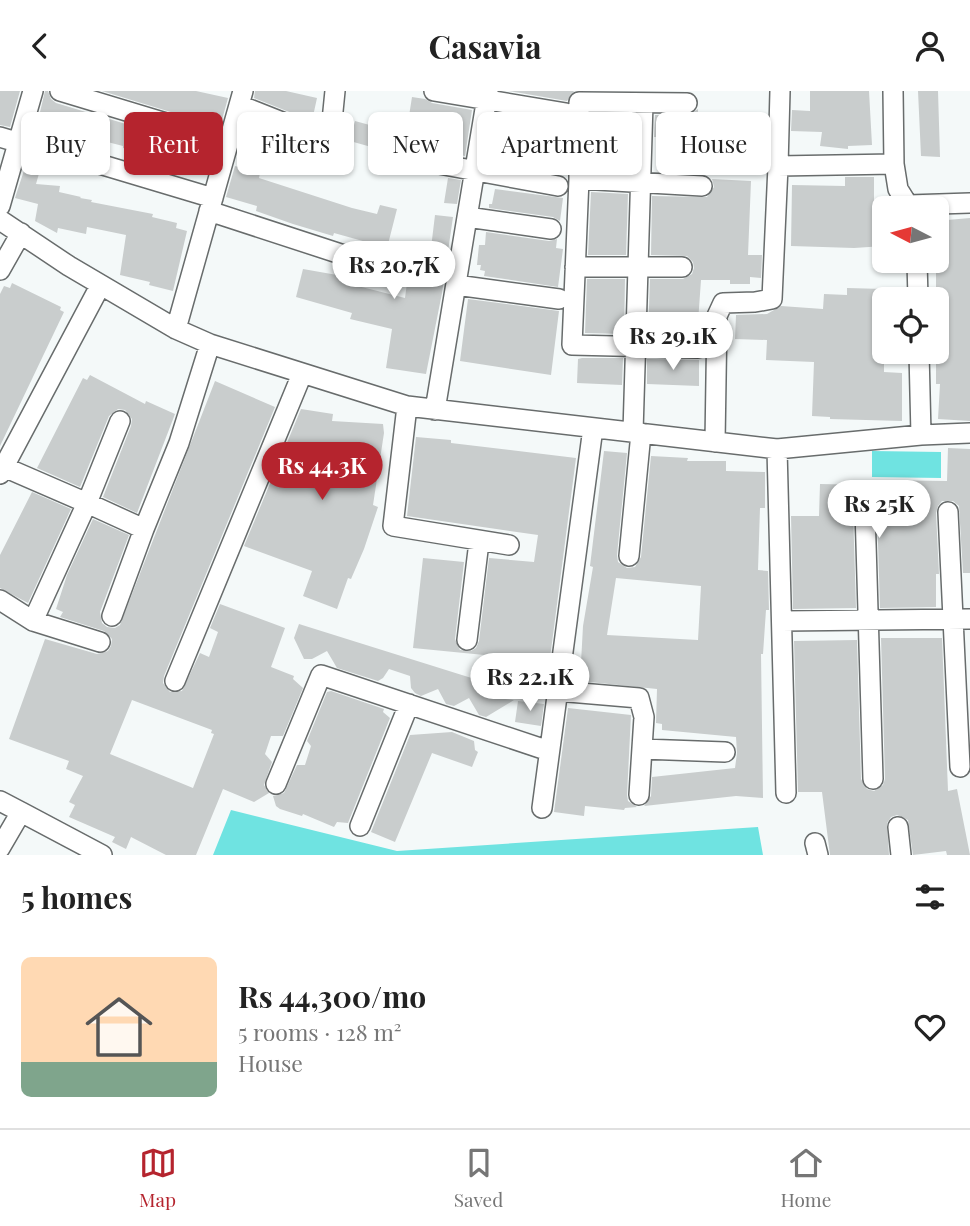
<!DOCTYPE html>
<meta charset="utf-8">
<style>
body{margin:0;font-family:"Playfair Display",serif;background:#f2f2f2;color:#222;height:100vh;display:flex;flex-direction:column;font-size:26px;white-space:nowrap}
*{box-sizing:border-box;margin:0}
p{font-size:23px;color:#767676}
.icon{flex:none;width:38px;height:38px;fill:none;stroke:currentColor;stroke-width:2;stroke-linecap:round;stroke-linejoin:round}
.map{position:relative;height:764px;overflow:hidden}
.side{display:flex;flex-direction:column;background:#fff;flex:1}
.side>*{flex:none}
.guide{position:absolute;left:21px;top:21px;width:929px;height:63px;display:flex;gap:14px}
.needle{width:46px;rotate:276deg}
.controls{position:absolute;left:872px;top:105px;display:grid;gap:14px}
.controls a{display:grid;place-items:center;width:77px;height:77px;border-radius:10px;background:#fff;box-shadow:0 2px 5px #0004;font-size:35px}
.price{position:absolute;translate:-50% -60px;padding:0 16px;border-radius:24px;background:#fff;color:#222;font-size:23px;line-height:46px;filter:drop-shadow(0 2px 4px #0008)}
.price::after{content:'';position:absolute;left:50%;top:42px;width:21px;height:16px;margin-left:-10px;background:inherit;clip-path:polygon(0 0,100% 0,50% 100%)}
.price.active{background:#b5242e;color:#fff}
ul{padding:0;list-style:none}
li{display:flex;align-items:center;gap:21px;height:175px;padding:0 21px}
li span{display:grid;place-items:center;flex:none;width:196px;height:140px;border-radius:10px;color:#555}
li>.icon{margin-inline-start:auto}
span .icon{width:84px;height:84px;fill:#fffc;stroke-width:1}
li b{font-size:30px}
h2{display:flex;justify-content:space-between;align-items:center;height:84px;padding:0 21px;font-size:30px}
.chip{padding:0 24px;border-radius:10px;background:#fff;box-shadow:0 2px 5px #0004;font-size:24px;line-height:63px}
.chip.active{background:#b5242e;color:#fff}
header{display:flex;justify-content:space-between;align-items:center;height:91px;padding:0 21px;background:#fff;font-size:32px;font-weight:700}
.tabs{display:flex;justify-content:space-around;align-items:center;height:98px;border-top:2px solid #e0e0e0;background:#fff;font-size:19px;color:#767676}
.tabs a{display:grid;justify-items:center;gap:4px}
.tabs .active{color:#b5242e}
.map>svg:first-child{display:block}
.green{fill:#6fe3e1}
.building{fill:#c9cdcd;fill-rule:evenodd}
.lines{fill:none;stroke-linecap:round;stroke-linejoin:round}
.minor-casing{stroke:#686c6c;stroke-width:22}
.minor{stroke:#fff;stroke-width:19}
</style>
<header><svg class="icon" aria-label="back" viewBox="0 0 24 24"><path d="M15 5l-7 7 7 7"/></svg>Casavia<svg class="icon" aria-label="person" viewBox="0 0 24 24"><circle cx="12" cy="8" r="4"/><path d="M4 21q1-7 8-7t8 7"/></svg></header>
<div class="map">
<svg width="970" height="764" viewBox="0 0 970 764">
<rect width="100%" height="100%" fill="#f4f9f9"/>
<!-- green -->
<path class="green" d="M872 360 941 361V387L872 386Z
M231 719 397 760 758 736 763 764H213Z"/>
<!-- building -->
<path class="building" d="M0 0H20L10 36 0 34Z
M45 0H48L51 8 56 12 209 58 207 66 211 67 207 83 192 79 193 75 183 71 123 57V55L88 46 90 41 55 33 48 66 44 65 36 93 60 95 59 101 81 106 80 107 92 109 91 111 153 123 152 126 177 132 176 137 187 140 173 200 149 194 150 191 120 184 126 144 87 136 86 143 58 137 57 142 35 130 38 113 15 107 32 55Z
M102 0H196L228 7 220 36Z
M255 0H286L317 7 312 30 254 7Z
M509 0H574L567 10Z
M810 0H869L872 54 848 55V58L820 55 822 41 791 40 792 19 810 20Z
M918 0H938L940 66 921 65Z
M412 6 425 8 432 12 472 19 465 65 403 54 396 55 389 61 350 50 355 30 406 44Z
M698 18V25H700L699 62H704L703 83 660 80 661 46H654L655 24H688Z
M497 23 567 34V81L547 80 489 70Z
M591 23 630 24 629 79 591 76Z
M235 75 260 82 259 87 352 117 377 123 380 114 397 118 385 165 367 160 370 152 334 142 333 145 293 133 256 120 257 115 226 106Z
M845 86H874V126L881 125V136L884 135V155L854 157 791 155 792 94 845 95Z
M448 87 461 89 457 113 444 112Z
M712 88 751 90 748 164H762L761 187 750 186V193H730V189H701L697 245 648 244 650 188H683L692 183 694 177 693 171 687 165 651 164 652 105 707 106 714 96Z
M495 98 563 107 560 130 553 126 489 117V113H492Z
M591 101 628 103 626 164H588Z
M435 124 453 126 442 202 426 283 386 277 392 238 350 228 352 222 296 206 303 178 337 184 336 186 343 188 342 191 405 207 412 154 431 157Z
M970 127V330L938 328 940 293H936V130Z
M486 141 549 150 557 148 556 157 563 158 558 196 484 185 485 180 480 179 481 174H477L479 154H485Z
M587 188H625L624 243 585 242Z
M12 192 61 216 60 219 64 221 0 355V203L4 195 10 197Z
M847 197 884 198V281L902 282V330L830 328V326L812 325 814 271 766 269 767 249 735 248 736 224 767 223 781 215 823 218 824 203 847 204Z
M468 208 559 220 551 284 460 270Z
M582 267H623L622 294 577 292 578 268Z
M647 268 699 269V295L647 293Z
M90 284 145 313 146 310 175 323 137 422 103 406 131 335 132 328 125 319 118 318 109 325 80 396 37 377 83 287 87 289Z
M215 290 275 316 164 585 163 592 170 601 182 600 200 562 209 566 218 541 210 537 220 513 285 537 271 576 294 585 293 588 303 597 283 645H271L265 663 272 671 264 694 269 702 254 711 223 698 196 764H166L131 746 126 758 112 751 115 746 69 726 75 714 69 711 83 685 66 678 69 670 9 648 45 548 97 563 108 560 111 555 112 548 104 540 60 526 63 521 56 518 67 484 93 428 129 444 100 521 102 532 107 536 115 537 120 534ZM132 609 212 639 211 642 214 643 193 697 110 663Z
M301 318 333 323 332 330 383 333 384 342 373 414 378 416 364 458 351 488 348 487 337 518 303 505 312 480 244 455Z
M416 346 451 349V352L576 367 547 590 522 588 525 568 413 557 423 467 464 471 455 548 460 559 471 560 476 557 479 550 489 467 534 471 538 444 407 425Z
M948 357 970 358V482H963L959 415 953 410H942L938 415 936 422 939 483H936V516L880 517 877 419 871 409 864 407 855 413 853 419 856 517 793 518 791 425H819L820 393 872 394V389L947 390Z
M604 360 627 362 617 464 618 471 627 477 635 476 641 466 651 365 688 367 687 370H726V380L765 381V417H760L758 479 768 480 769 519H766L763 563H761L763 707 736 705 644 715 651 705 652 686 735 677 737 662 736 646 662 639V633L656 632 657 598 580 590 583 535 593 476 590 475ZM616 487 701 495 698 549 607 544Z
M32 401 71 418 28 512 0 497V464Z
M299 533 497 595 496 607 514 609 486 626 479 624 469 607 454 615 446 613 438 598 421 605 415 602 411 597 410 585 389 578 383 587 378 590 337 577 327 560 312 568H304L294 547Z
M881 547H942L948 700 957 698 970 764H947L946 760 913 764 908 729 897 724 891 726 887 732 889 764H830L822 701H798L794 550 857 549 861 688 867 698 874 700 883 694 885 688Z
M331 600 384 618 383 621 390 627 348 732 337 731 334 736 303 723 302 725 280 718 276 715 273 705 284 702 297 674H305L311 655 307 650 327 601Z
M518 610 544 613 541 635 515 631Z
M568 617 631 624 627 704 628 710 637 716 625 717 624 719 585 715 584 725 554 721Z
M452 641 474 650 475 659 478 661 472 676 432 662 395 751 371 741 410 644Z"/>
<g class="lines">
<!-- minor casing -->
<g class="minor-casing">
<path id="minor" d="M60 0 229 51
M434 0 566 22
M893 0 894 73
M687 12 579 11V88L572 254 698 257
M239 14 330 50 335 0
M0 46 20 52
M401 66 558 95
M86 69 213 107
M778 75 780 0
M579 88 702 95
M0 115 33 0
M209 120 353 167
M467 126 551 138
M0 129 69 175 176 238 210 253 407 315 777 358 921 344 970 342
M917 170 918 208
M575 176H682
M0 179 21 142
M456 194 559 208
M176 238 243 0
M919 261 921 344
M407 315 393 435 509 454
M435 319 488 0
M120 330 87 412 144 438 179 352 210 253
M633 341 643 12
M715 351 717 225 723 212 755 211 772 208 778 75 894 73 898 98 908 114 970 112
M777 358 786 702
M4 376 87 412 33 530
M0 383 100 195
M865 419 873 688
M948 421 960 676
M629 465 641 342
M0 509 33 530 100 551
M112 525 144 438
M782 530 970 528
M467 549 479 451
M175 590 302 283
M557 600 639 607 644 626 639 704
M642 658 725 661
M276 693 321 584 549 660
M0 710 21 721 0 757
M542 717 593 337
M21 721 102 764
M360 735 409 613
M898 736 901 764
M815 752 818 764"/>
</g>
<!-- minor -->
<use href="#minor" class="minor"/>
</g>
</svg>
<div class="controls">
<a><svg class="needle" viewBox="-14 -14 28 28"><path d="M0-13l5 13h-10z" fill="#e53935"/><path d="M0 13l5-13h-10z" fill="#767676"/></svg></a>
<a><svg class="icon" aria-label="locate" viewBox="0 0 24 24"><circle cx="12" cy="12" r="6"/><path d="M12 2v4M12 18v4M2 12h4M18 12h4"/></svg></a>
</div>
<b class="price" style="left:394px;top:210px">Rs 20.7K</b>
<b class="price" style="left:673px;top:281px">Rs 29.1K</b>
<b class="price active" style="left:322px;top:411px">Rs 44.3K</b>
<b class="price" style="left:879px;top:449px">Rs 25K</b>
<b class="price" style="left:530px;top:622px">Rs 22.1K</b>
<div class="guide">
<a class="chip">Buy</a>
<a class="chip active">Rent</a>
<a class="chip">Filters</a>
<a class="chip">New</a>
<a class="chip">Apartment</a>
<a class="chip">House</a>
</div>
</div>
<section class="side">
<h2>5 homes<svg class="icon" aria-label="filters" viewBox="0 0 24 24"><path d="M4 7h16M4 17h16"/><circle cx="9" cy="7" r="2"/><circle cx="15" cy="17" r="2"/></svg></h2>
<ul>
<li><span style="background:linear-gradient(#ffd9b3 75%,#7fa58c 0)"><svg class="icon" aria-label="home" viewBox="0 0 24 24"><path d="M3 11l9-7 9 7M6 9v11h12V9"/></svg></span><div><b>Rs 44,300/mo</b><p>5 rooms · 128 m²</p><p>House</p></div><svg class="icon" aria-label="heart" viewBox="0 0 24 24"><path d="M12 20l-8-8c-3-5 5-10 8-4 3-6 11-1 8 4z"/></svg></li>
</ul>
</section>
<nav class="tabs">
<a class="active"><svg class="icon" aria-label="map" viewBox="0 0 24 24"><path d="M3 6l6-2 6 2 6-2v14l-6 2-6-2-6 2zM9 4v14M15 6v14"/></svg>Map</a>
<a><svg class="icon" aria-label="saved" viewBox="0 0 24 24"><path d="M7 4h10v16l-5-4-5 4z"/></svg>Saved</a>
<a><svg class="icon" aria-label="home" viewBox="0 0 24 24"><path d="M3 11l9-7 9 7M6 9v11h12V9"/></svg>Home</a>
</nav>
